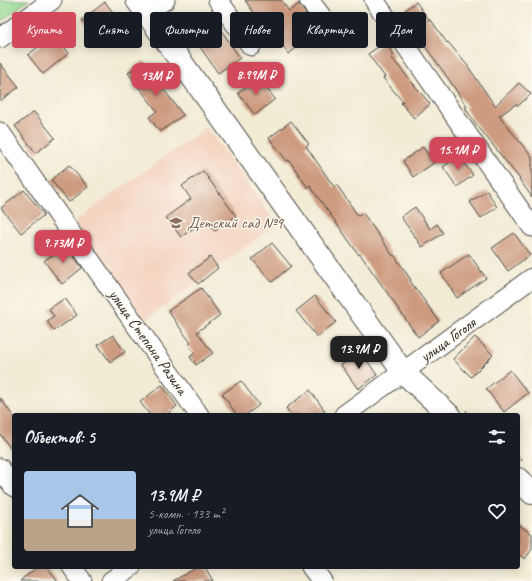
<!DOCTYPE html>
<html lang="ru">
<meta charset="utf-8">
<style>
body{margin:0;font-family:Caveat,sans-serif;background:#20242c;color:#f1f3f6;height:100vh;display:flex;flex-direction:column;font-size:15px;white-space:nowrap}
*{box-sizing:border-box;margin:0}
p{font-size:13px;color:#9ea1a6}
.icon{flex:none;width:22px;height:22px;fill:none;stroke:currentColor;stroke-width:2;stroke-linecap:round;stroke-linejoin:round}
.map{position:relative;flex:1;overflow:hidden}
.side{position:absolute;left:12px;top:413px;width:508px;height:156px;display:flex;flex-direction:column;background:#171b24;border-radius:4px;box-shadow:0 2px 10px #0003}
.side>*{flex:none}
.guide{position:absolute;left:12px;top:12px;width:508px;height:36px;display:flex;gap:8px}
.price{position:absolute;translate:-50% -34px;padding:0 9px;border-radius:8px;background:#d1495b;color:#fff;font-size:13px;line-height:26px;filter:drop-shadow(0 1px 2px #0008)}
.price::after{content:'';position:absolute;left:50%;top:24px;width:12px;height:9px;margin-left:-6px;background:inherit;clip-path:polygon(0 0,100% 0,50% 100%)}
.price.active{background:#222;color:#fff}
ul{padding:0;list-style:none}
li{display:flex;align-items:center;gap:12px;height:100px;padding:0 12px}
li+li{border-top:1px solid #363941}
li span{display:grid;place-items:center;flex:none;width:112px;height:80px;border-radius:4px;color:#555}
li>.icon{margin-inline-start:auto}
span .icon{width:48px;height:48px;fill:#fffc;stroke-width:1}
li b{font-size:17px}
h2{display:flex;justify-content:space-between;align-items:center;height:48px;padding:0 12px;font-size:17px}
.tag{padding:0 14px;border-radius:4px;background:#171b24;box-shadow:0 2px 10px #0003;font-size:14px;line-height:36px}
.tag.active{background:#d1495b;color:#fff}
.map>svg:first-child{display:block}
.built{fill:#f4d3c0}
.green{fill:#95da93;stroke:#60825f}
.building{fill:#cd9b80}
.lines{fill:none;stroke-linecap:round;stroke-linejoin:round}
.minor-casing{stroke:#494844;stroke-width:21}
.major-casing{stroke:#494844;stroke-width:24}
.path{stroke:#494844;stroke-width:2.5;stroke-dasharray:1 3;stroke-linecap:butt}
.minor{stroke:#fff;stroke-width:19}
.major{stroke:#fff;stroke-width:22}
.labels{text-anchor:middle;dominant-baseline:central;stroke-width:3;stroke-linejoin:round;paint-order:stroke}
.education-label{font-size:16px;fill:#785e54;stroke:#fbf7ec;text-anchor:start}
.street-label{font-size:16px;fill:#2b2b2b;stroke:#fbf7ec}
</style>
<div class="map">
<svg width="532" height="581" viewBox="0 0 532 581">
<rect width="100%" height="100%" fill="#fbf7ec"/>
<filter id="ink" filterUnits="userSpaceOnUse"><feTurbulence type="fractalNoise" baseFrequency=".025" numOctaves="2"/><feDisplacementMap in="SourceGraphic" scale="8" xChannelSelector="R" yChannelSelector="G"/><feConvolveMatrix kernelMatrix="1 2 1 2 8 2 1 2 1" color-interpolation-filters="sRGB"/></filter>
<filter id="wash" filterUnits="userSpaceOnUse"><feTurbulence type="fractalNoise" baseFrequency=".012" numOctaves="4" result="noise"/><feDisplacementMap in="SourceGraphic" scale="16" xChannelSelector="R" yChannelSelector="G"/><feGaussianBlur stdDeviation="0.9" result="paint"/><feColorMatrix in="noise" values="0 0 0 0 0 0 0 0 0 0 0 0 0 0 0 0 0 1.4 0 .05"/><feComposite in="paint" operator="in"/></filter>
<g filter="url(#wash)">
<rect width="100%" height="100%" fill="#f2ecd5"/>
<!-- built -->
<path class="built" d="M206 127 277 224 145 320 74 222Z"/>
<!-- green -->
<path class="green" d="M0 0H29L0 22Z"/>
<g id="blocks">
<!-- building -->
<path class="building" d="M245 0H281L289 11 299 4 313 24 320 28 322 30 288 54 281 43 277 46Z
M105 2 122 24 99 42 82 20Z
M416 2 430 21 431 20 447 43 448 42 467 65 495 106 519 83 531 94 518 106 516 104 499 116 532 157V197L519 179H520L476 124 465 108 467 107 448 78 401 13Z
M209 12 240 58 218 73 187 28Z
M54 34 69 53 43 74 28 55Z
M385 42 394 55 391 57 430 104 414 118 401 103 403 102 383 78 385 77 368 54Z
M144 61 163 86 162 87 183 115 160 132 149 117 157 111 128 73Z
M0 63 19 87 0 101Z
M258 77 275 99 255 115 238 93Z
M34 112 55 138 36 153 15 126Z
M291 121 309 144 306 146 334 187 337 185 358 216 363 213 393 256 394 255 411 280 410 281 439 321 418 337 360 254 359 255 310 186 308 188 289 160 287 161 269 138Z
M423 147 434 163 413 177 403 161Z
M459 156 473 175 457 187 443 167Z
M69 165 88 187 69 202 51 180Z
M203 171 236 216 215 231 206 219 181 237 166 217 191 199 182 186Z
M24 190 44 215 21 233 1 208Z
M487 191 497 207 481 218 470 202Z
M415 207 430 229 437 224 443 233 422 247 401 217Z
M514 233 530 255 508 271 492 248Z
M272 243 291 266 272 282 252 259Z
M66 245 82 268 62 284 44 261Z
M469 254 486 278 457 298 441 273Z
M210 257 218 268 198 284 189 273Z
M201 288 220 315 197 332 213 353 196 365 190 357 195 353 188 345 191 343 168 311Z
M315 296 336 322 317 337 296 311Z
M65 298 77 315 54 331 47 321 54 316 49 309Z
M113 335 125 352 110 362 98 345Z
M475 337 493 355 471 377 453 359Z
M361 352 377 375 358 389 341 365Z
M510 370 528 393 504 412 486 389Z
M241 381 259 405 246 415H237L222 394Z
M162 385 177 406 166 415H150L140 402Z
M310 390 325 411 319 415H291L286 408Z
M0 398 14 417V453L0 434Z
M518 524 532 534V549L525 559 518 554Z
M37 567H47L58 581H20Z
M198 567H205L213 581H173Z"/>
</g>
</g>
<g filter="url(#ink)">
<use href="#blocks" fill-opacity="0" stroke="#494844" stroke-width="1"/>
<g class="lines">
<!-- minor casing -->
<g class="minor-casing">
<path id="minor" d="M218 0 251 46
M309 0 322 17
M374 0 532 227
M146 13 165 0
M0 38 52 0
M0 132 199 415
M344 415 532 278
M0 468 14 487
M72 567 82 581
M311 567 322 581
M111 581 131 567"/>
</g>
<!-- major casing -->
<g class="major-casing">
<path id="major" d="M137 0 403 372 449 415
M518 479 532 493"/>
</g>
<!-- path -->
<path class="path" d="M466 411 471 415
M518 457 524 462"/>
<!-- minor -->
<use href="#minor" class="minor"/>
<!-- major -->
<use href="#major" class="major"/>
</g>
</g>
<!-- icons -->
<defs>
<g id="school-bare" transform="scale(1.08)"><path d="M0-5L7-2L0 1L-7-2ZM-4 1L0 2.5L4 1V4Q0 6-4 4Z" fill="#8d6e63" stroke="#fbf7ec" stroke-width="2.5" paint-order="stroke"/></g>
</defs>
<g fill-rule="evenodd">
<use href="#school-bare" x="176" y="223"/>
</g>
<g class="labels">
<!-- education labels -->
<g class="education-label">
<text x="187" y="223">Детский сад №9</text>
</g>
<!-- street labels -->
<g class="street-label">
<text transform="translate(448 340) rotate(-36)">улица Гоголя</text>
<text transform="translate(148 342) rotate(55)">улица Степана Разина</text>
</g>
</g>
</svg>
<b class="price" style="left:256px;top:96px">8.99M ₽</b>
<b class="price" style="left:156px;top:97px">13M ₽</b>
<b class="price" style="left:458px;top:171px">15.1M ₽</b>
<b class="price" style="left:63px;top:264px">9.73M ₽</b>
<b class="price active" style="left:359px;top:370px">13.9M ₽</b>
<div class="guide">
<a class="tag active">Купить</a>
<a class="tag">Снять</a>
<a class="tag">Фильтры</a>
<a class="tag">Новое</a>
<a class="tag">Квартира</a>
<a class="tag">Дом</a>
</div>
<section class="side">
<h2>Объектов: 5<svg class="icon" aria-label="filters" viewBox="0 0 24 24"><path d="M4 7h16M4 17h16"/><circle cx="9" cy="7" r="2"/><circle cx="15" cy="17" r="2"/></svg></h2>
<ul>
<li><span style="background:linear-gradient(#a9c7e8 60%,#b9a48a 0)"><svg class="icon" aria-label="home" viewBox="0 0 24 24"><path d="M3 11l9-7 9 7M6 9v11h12V9"/></svg></span><div><b>13.9M ₽</b><p>5-комн. · 133 m²</p><p>улица Гоголя</p></div><svg class="icon" aria-label="heart" viewBox="0 0 24 24"><path d="M12 20l-8-8c-3-5 5-10 8-4 3-6 11-1 8 4z"/></svg></li>
</ul>
</section>
</div>
